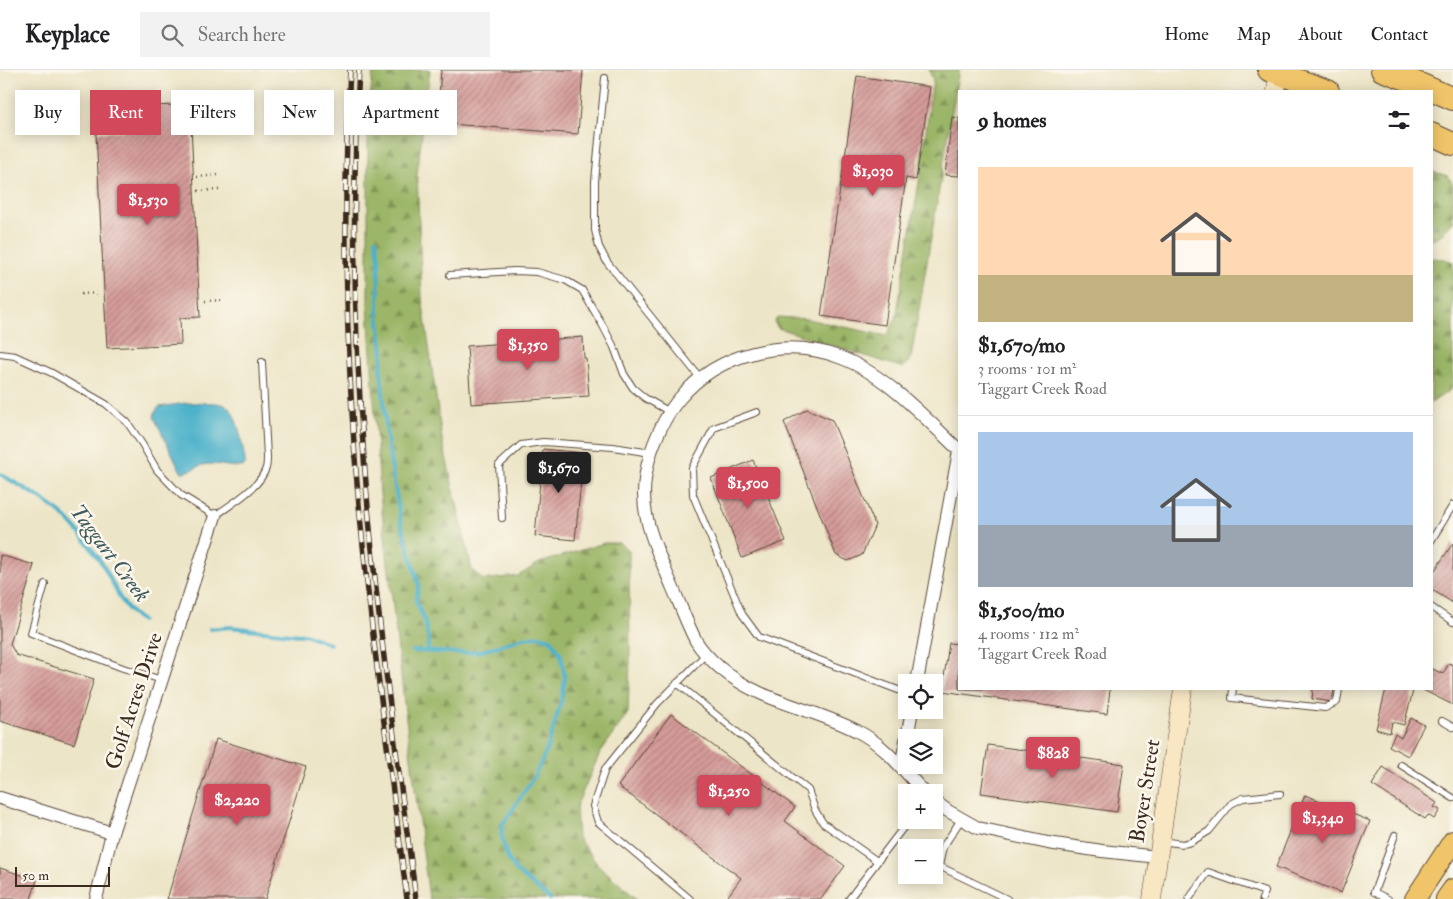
<!DOCTYPE html>
<meta charset="utf-8">
<style>
body{margin:0;font-family:"IM FELL Double Pica",serif;background:#f2f2f2;color:#202124;height:100vh;display:flex;flex-direction:column;font-size:19px;white-space:nowrap}
*{box-sizing:border-box;margin:0}
p{font-size:16px;color:#757577}
.icon{flex:none;width:28px;height:28px;fill:none;stroke:currentColor;stroke-width:2;stroke-linecap:round;stroke-linejoin:round}
.map{position:relative;flex:1;overflow:hidden}
.side{position:absolute;left:958px;top:20px;width:475px;height:600px;display:flex;flex-direction:column;background:#fff;border-radius:0px;box-shadow:0 2px 12px #0003}
.side>*{flex:none}
.hud{position:absolute;left:15px;top:20px;width:475px;height:45px;display:flex;gap:10px}
.fabs{position:absolute;left:898px;top:604px;display:grid;gap:10px}
.fabs a{display:grid;place-items:center;width:45px;height:45px;border-radius:0px;background:#fff;box-shadow:0 2px 12px #0003;font-size:25px}
.scale{position:absolute;left:15px;bottom:12px;width:95px;box-sizing:border-box;padding-left:5px;border:2px solid #3b2a1e;border-top:0;font-size:14px;line-height:18px;white-space:nowrap;color:#3b2a1e;-webkit-text-stroke:4px #fbf7ec;paint-order:stroke}
.price{position:absolute;translate:-50% -42px;padding:0 11px;border-radius:5px;background:#d1495b;color:#fff;font-size:16px;line-height:32px;filter:drop-shadow(0 1px 2px #0008)}
.price::after{content:'';position:absolute;left:50%;top:30px;width:15px;height:11px;margin-left:-8px;background:inherit;clip-path:polygon(0 0,100% 0,50% 100%)}
.price.selected{background:#222;color:#fff}
ul{padding:0;list-style:none}
li{display:grid;align-content:center;gap:10px;height:265px;padding:0 20px}
li+li{border-top:1px solid #e0e0e0}
li span{display:grid;place-items:center;height:155px;border-radius:0px;color:#555}
li>.icon{margin-inline-start:auto}
span .icon{width:90px;height:90px;fill:#fffc;stroke-width:1}
li b{font-size:21px}
h2{display:flex;justify-content:space-between;align-items:center;height:60px;padding:0 20px;font-size:21px}
.chip{padding:0 18px;border-radius:0px;background:#fff;box-shadow:0 2px 12px #0003;font-size:18px;line-height:45px}
.chip.selected{background:#d1495b;color:#fff}
header{display:flex;align-items:center;gap:30px;box-sizing:border-box;height:70px;padding:0 25px;background:#fff;border-bottom:1px solid #e0e0e0}
header strong{font-size:24px}
nav{display:flex;gap:28px;margin-inline-start:auto;font-size:18px}
.search{width:350px;height:45px;background:#f2f2f2;display:flex;align-items:center;gap:12px;box-sizing:border-box;padding:0 18px;border-radius:0px;color:#757577;font-size:19px}
.map>svg:first-child{display:block}
.forest{fill:url(#forest-firs);stroke:#6b7042}
.water{fill:#4ab0c9;stroke:#426d74}
.lines{fill:none;stroke-linecap:round;stroke-linejoin:round}
.stream{stroke:#4ab0c9;stroke-width:4}
.building{fill:url(#building-hatch)}
.lane-casing{stroke:#564637;stroke-width:8}
.street-casing{stroke:#564637;stroke-width:14}
.secondary-casing{stroke:#564637;stroke-width:19}
.primary-casing{stroke:#564637;stroke-width:22}
.highway-casing{stroke:#564637;stroke-width:24}
.path{stroke:#564637;stroke-width:2.5;stroke-dasharray:1 4;stroke-linecap:butt}
.lane{stroke:#fff;stroke-width:6}
.street{stroke:#fff;stroke-width:12}
.secondary{stroke:#f9e7c3;stroke-width:18}
.primary{stroke:#f0c469;stroke-width:20}
.highway{stroke:#f0c469;stroke-width:22}
.rail-casing{stroke:#3b2a1e;stroke-width:5.5}
.rail{stroke:#fbf7ec;stroke-width:4;stroke-dasharray:11;stroke-linecap:butt}
.labels{text-anchor:middle;dominant-baseline:central;stroke-width:5;stroke-linejoin:round;paint-order:stroke}
.street-label{font-size:21px;fill:#3b2a1e;stroke:#fbf7ec}
.water-label{font-size:22px;font-style:italic;fill:#40595a;stroke:#fbf7ec}
</style>
<header>
<strong>Keyplace</strong>
<div class="search"><svg class="icon" aria-label="search" viewBox="0 0 24 24"><circle cx="10" cy="10" r="6"/><path d="M15 15l6 6"/></svg>Search here</div>
<nav><a>Home</a><a>Map</a><a>About</a><a>Contact</a></nav>
</header>
<div class="map">
<svg width="1453" height="829" viewBox="0 0 1453 829">
<defs>
<pattern id="forest-firs" width="22" height="20" patternUnits="userSpaceOnUse" patternTransform="scale(1.25)"><rect width="22" height="20" fill="#9bb667"/><path d="M5 1l3.5 6h-7zM16 11l3.5 6h-7z" fill="#809454"/></pattern>
<pattern id="building-hatch" width="6" height="6" patternUnits="userSpaceOnUse" patternTransform="scale(1.25)"><rect width="6" height="6" fill="#d59c9a"/><path d="M-1 1l2-2M0 6l6-6M5 7l2-2" fill="none" stroke="#ae7f7d"/></pattern>
</defs>
<rect width="100%" height="100%" fill="#fbf7ec"/>
<filter id="ink" filterUnits="userSpaceOnUse"><feTurbulence type="fractalNoise" baseFrequency=".02" numOctaves="2"/><feDisplacementMap in="SourceGraphic" scale="10" xChannelSelector="R" yChannelSelector="G"/><feConvolveMatrix kernelMatrix="1 2 1 2 8 2 1 2 1" color-interpolation-filters="sRGB"/></filter>
<filter id="wash" filterUnits="userSpaceOnUse"><feTurbulence type="fractalNoise" baseFrequency=".0096" numOctaves="4" result="noise"/><feDisplacementMap in="SourceGraphic" scale="20" xChannelSelector="R" yChannelSelector="G"/><feGaussianBlur stdDeviation="1.12" result="paint"/><feColorMatrix in="noise" values="0 0 0 0 0 0 0 0 0 0 0 0 0 0 0 0 0 1.4 0 .05"/><feComposite in="paint" operator="in"/></filter>
<g filter="url(#wash)">
<rect width="100%" height="100%" fill="#ede5c7"/>
<!-- forest -->
<path class="forest" d="M373 0H430L417 104 422 227 442 369 472 500 483 510 518 506 539 493 604 473H619L629 480 630 590 628 643 600 683 576 737 578 768 598 795 637 829H429L405 641 380 424 368 237V52Z
M929 0H959L911 288 903 298 778 258 774 252 778 247 807 249 887 266 896 248 919 112 933 10Z
M1431 101 1448 106 1453 115V152L1443 163 1431 171Z
M1431 188 1445 189 1453 192V318L1431 333Z"/>
<!-- water -->
<path class="water" d="M186 333C198 333 214 331 225 335 238 340 242 376 245 389V394L243 397C229 398 217 392 203 395 196 397 189 403 181 402L154 347 155 342 159 337Z"/>
<g class="lines">
<!-- stream -->
<path class="stream" d="M376 169 379 188 378 244 383 281 381 301 388 376 401 453 419 515 416 531 425 552 429 573 427 581
M0 404C23 417 48 431 67 449 78 460 92 479 101 492 115 513 118 536 142 551
M210 559 230 557 299 565 305 564 330 574
M412 581 464 583 482 581 523 568 539 566 551 569 561 585 565 609 561 632 546 682 534 707 503 754 501 764 507 787 516 801 550 829"/>
</g>
<g id="blocks">
<!-- building -->
<path class="building" d="M441 0H583L578 64 437 53Z
M857 6 930 17 916 110 906 108 885 255 821 246Z
M190 34 200 247 180 248 181 274 107 278 96 63 123 61 121 38Z
M952 47 959 48V106L945 105Z
M583 267 584 288H586L589 326 471 334 467 276Z
M807 339 832 350 875 455 862 485 848 491 836 485 784 352Z
M543 379 584 383 575 470 535 466Z
M753 390 786 471 742 488 711 408Z
M1453 473V533L1431 519V506Z
M0 485 34 495 10 574 16 585 94 609 74 674 0 651Z
M949 573 959 574V619H1110L1107 644 942 621Z
M1449 593 1453 595V635L1421 619H1431V598L1443 604Z
M1313 619H1334L1332 632 1312 629Z
M1386 619H1405L1413 621 1404 655 1392 652 1390 663 1376 659Z
M671 644 795 737 785 751 845 796 821 829H732L728 826 741 808 618 716Z
M1411 648 1424 655 1408 686 1389 676 1395 664 1401 668Z
M216 669 306 697 265 829H167Z
M988 675 1124 694 1117 742 981 723Z
M1383 697 1437 733 1434 737 1440 740 1434 749 1428 745 1425 749 1372 715Z
M1305 725 1370 751 1341 823 1276 797Z
M0 798 37 810 31 829H0Z"/>
</g>
</g>
<g filter="url(#ink)">
<use href="#blocks" fill-opacity="0" stroke="#564637" stroke-width="1"/>
<g class="lines">
<!-- lane casing -->
<g class="lane-casing">
<path id="lane" d="M605 8 595 111V160L599 177 607 192 701 309
M450 205 515 201 537 202 565 210 582 220 603 256 614 277 624 304 633 318 645 328 670 342
M0 284 15 286 52 303 106 334 127 352 142 374 157 400 181 425 215 446C231 434 260 418 266 398 267 395 267 390 267 387L262 292
M757 342 714 358 692 398 693 425 742 544 759 567 906 623
M502 448 499 395 521 375 543 372 613 377 651 383
M1431 471 1453 435
M45 514 31 563 123 598 162 610
M1431 537 1453 552
M677 613 808 720 815 740 823 753 877 791
M1233 619 1232 628 1325 638 1337 632 1339 619
M1442 651 1453 657
M1401 695 1453 728
M962 748 943 777 939 796 1007 829
M1161 771 1183 774 1191 772 1209 761 1231 734 1243 728 1280 724
M690 829 598 752 593 736 605 699 657 634 706 584
M849 829 909 750
M1189 829 1208 802 1265 822 1262 829
M1388 829 1374 822 1395 765"/>
</g>
<!-- street casing -->
<g class="street-casing">
<path id="street" d="M917 612 959 381
M907 668 912 640
M901 697 906 670
M924 722C904 701 884 674 857 661 809 636 762 634 719 597 711 590 702 581 696 571 687 554 680 534 672 516 660 487 644 456 644 424 644 410 647 395 651 382 658 362 666 344 680 328 718 283 784 267 839 287 884 303 924 347 959 380
M0 728 112 763
M934 731 948 741 978 758 1048 773 1102 781 1158 787
M96 829 112 763 215 446"/>
</g>
<!-- secondary casing -->
<g class="secondary-casing">
<path id="secondary" d="M1276 21 1279 0
M1152 829 1183 619"/>
</g>
<!-- primary casing -->
<g class="primary-casing">
<path id="primary" d="M1415 829 1453 771
M1446 829 1453 819"/>
</g>
<!-- highway casing -->
<g class="highway-casing">
<path id="highway" d="M1269 0 1328 21
M1382 0 1422 15 1453 29
M1431 64 1453 74"/>
</g>
<!-- path -->
<path class="path" d="M197 107 218 105
M198 121 219 120
M81 224 101 223
M205 231 225 230"/>
<!-- lane -->
<use href="#lane" class="lane"/>
<!-- street -->
<use href="#street" class="street"/>
<!-- secondary -->
<use href="#secondary" class="secondary"/>
<!-- primary -->
<use href="#primary" class="primary"/>
<!-- highway -->
<use href="#highway" class="highway"/>
<!-- rail casing -->
<g class="rail-casing">
<path id="rail" d="M350 0C342 134 346 268 356 401 368 544 389 687 407 829
M359 0C351 134 354 268 365 401 376 544 397 687 416 829"/>
</g>
<!-- rail -->
<use href="#rail" class="rail"/>
</g>
</g>
<g class="labels">
<!-- street labels -->
<g class="street-label">
<text transform="translate(134 631) rotate(-72)">Golf Acres Drive</text>
<text transform="translate(1145 721) rotate(-81)">Boyer Street</text>
</g>
<!-- water labels -->
<g class="water-label">
<text transform="translate(110 483) rotate(53)">Taggart Creek</text>
</g>
</g>
</svg>
<div class="fabs">
<a><svg class="icon" aria-label="locate" viewBox="0 0 24 24"><circle cx="12" cy="12" r="6"/><path d="M12 2v4M12 18v4M2 12h4M18 12h4"/></svg></a>
<a><svg class="icon" aria-label="layers" viewBox="0 0 24 24"><path d="M12 4l9 5-9 5-9-5zM3 14l9 5 9-5"/></svg></a>
<a>+</a>
<a>−</a>
</div>
<div class="scale">50 m</div>
<b class="price" style="left:873px;top:127px">$1,030</b>
<b class="price" style="left:148px;top:156px">$1,530</b>
<b class="price" style="left:528px;top:301px">$1,350</b>
<b class="price selected" style="left:559px;top:424px">$1,670</b>
<b class="price" style="left:748px;top:439px">$1,500</b>
<b class="price" style="left:1053px;top:709px">$828</b>
<b class="price" style="left:729px;top:747px">$1,250</b>
<b class="price" style="left:237px;top:756px">$2,220</b>
<b class="price" style="left:1323px;top:774px">$1,340</b>
<div class="hud">
<a class="chip">Buy</a>
<a class="chip selected">Rent</a>
<a class="chip">Filters</a>
<a class="chip">New</a>
<a class="chip">Apartment</a>
</div>
<section class="side">
<h2>9 homes<svg class="icon" aria-label="filters" viewBox="0 0 24 24"><path d="M4 7h16M4 17h16"/><circle cx="9" cy="7" r="2"/><circle cx="15" cy="17" r="2"/></svg></h2>
<ul>
<li><span style="background:linear-gradient(#ffd9b3 70%,#c2b280 0)"><svg class="icon" aria-label="home" viewBox="0 0 24 24"><path d="M3 11l9-7 9 7M6 9v11h12V9"/></svg></span><div><b>$1,670/mo</b><p>3 rooms · 101 m²</p><p>Taggart Creek Road</p></div></li>
<li><span style="background:linear-gradient(#a9c7e8 60%,#9aa5b1 0)"><svg class="icon" aria-label="home" viewBox="0 0 24 24"><path d="M3 11l9-7 9 7M6 9v11h12V9"/></svg></span><div><b>$1,500/mo</b><p>4 rooms · 112 m²</p><p>Taggart Creek Road</p></div></li>
</ul>
</section>
</div>
